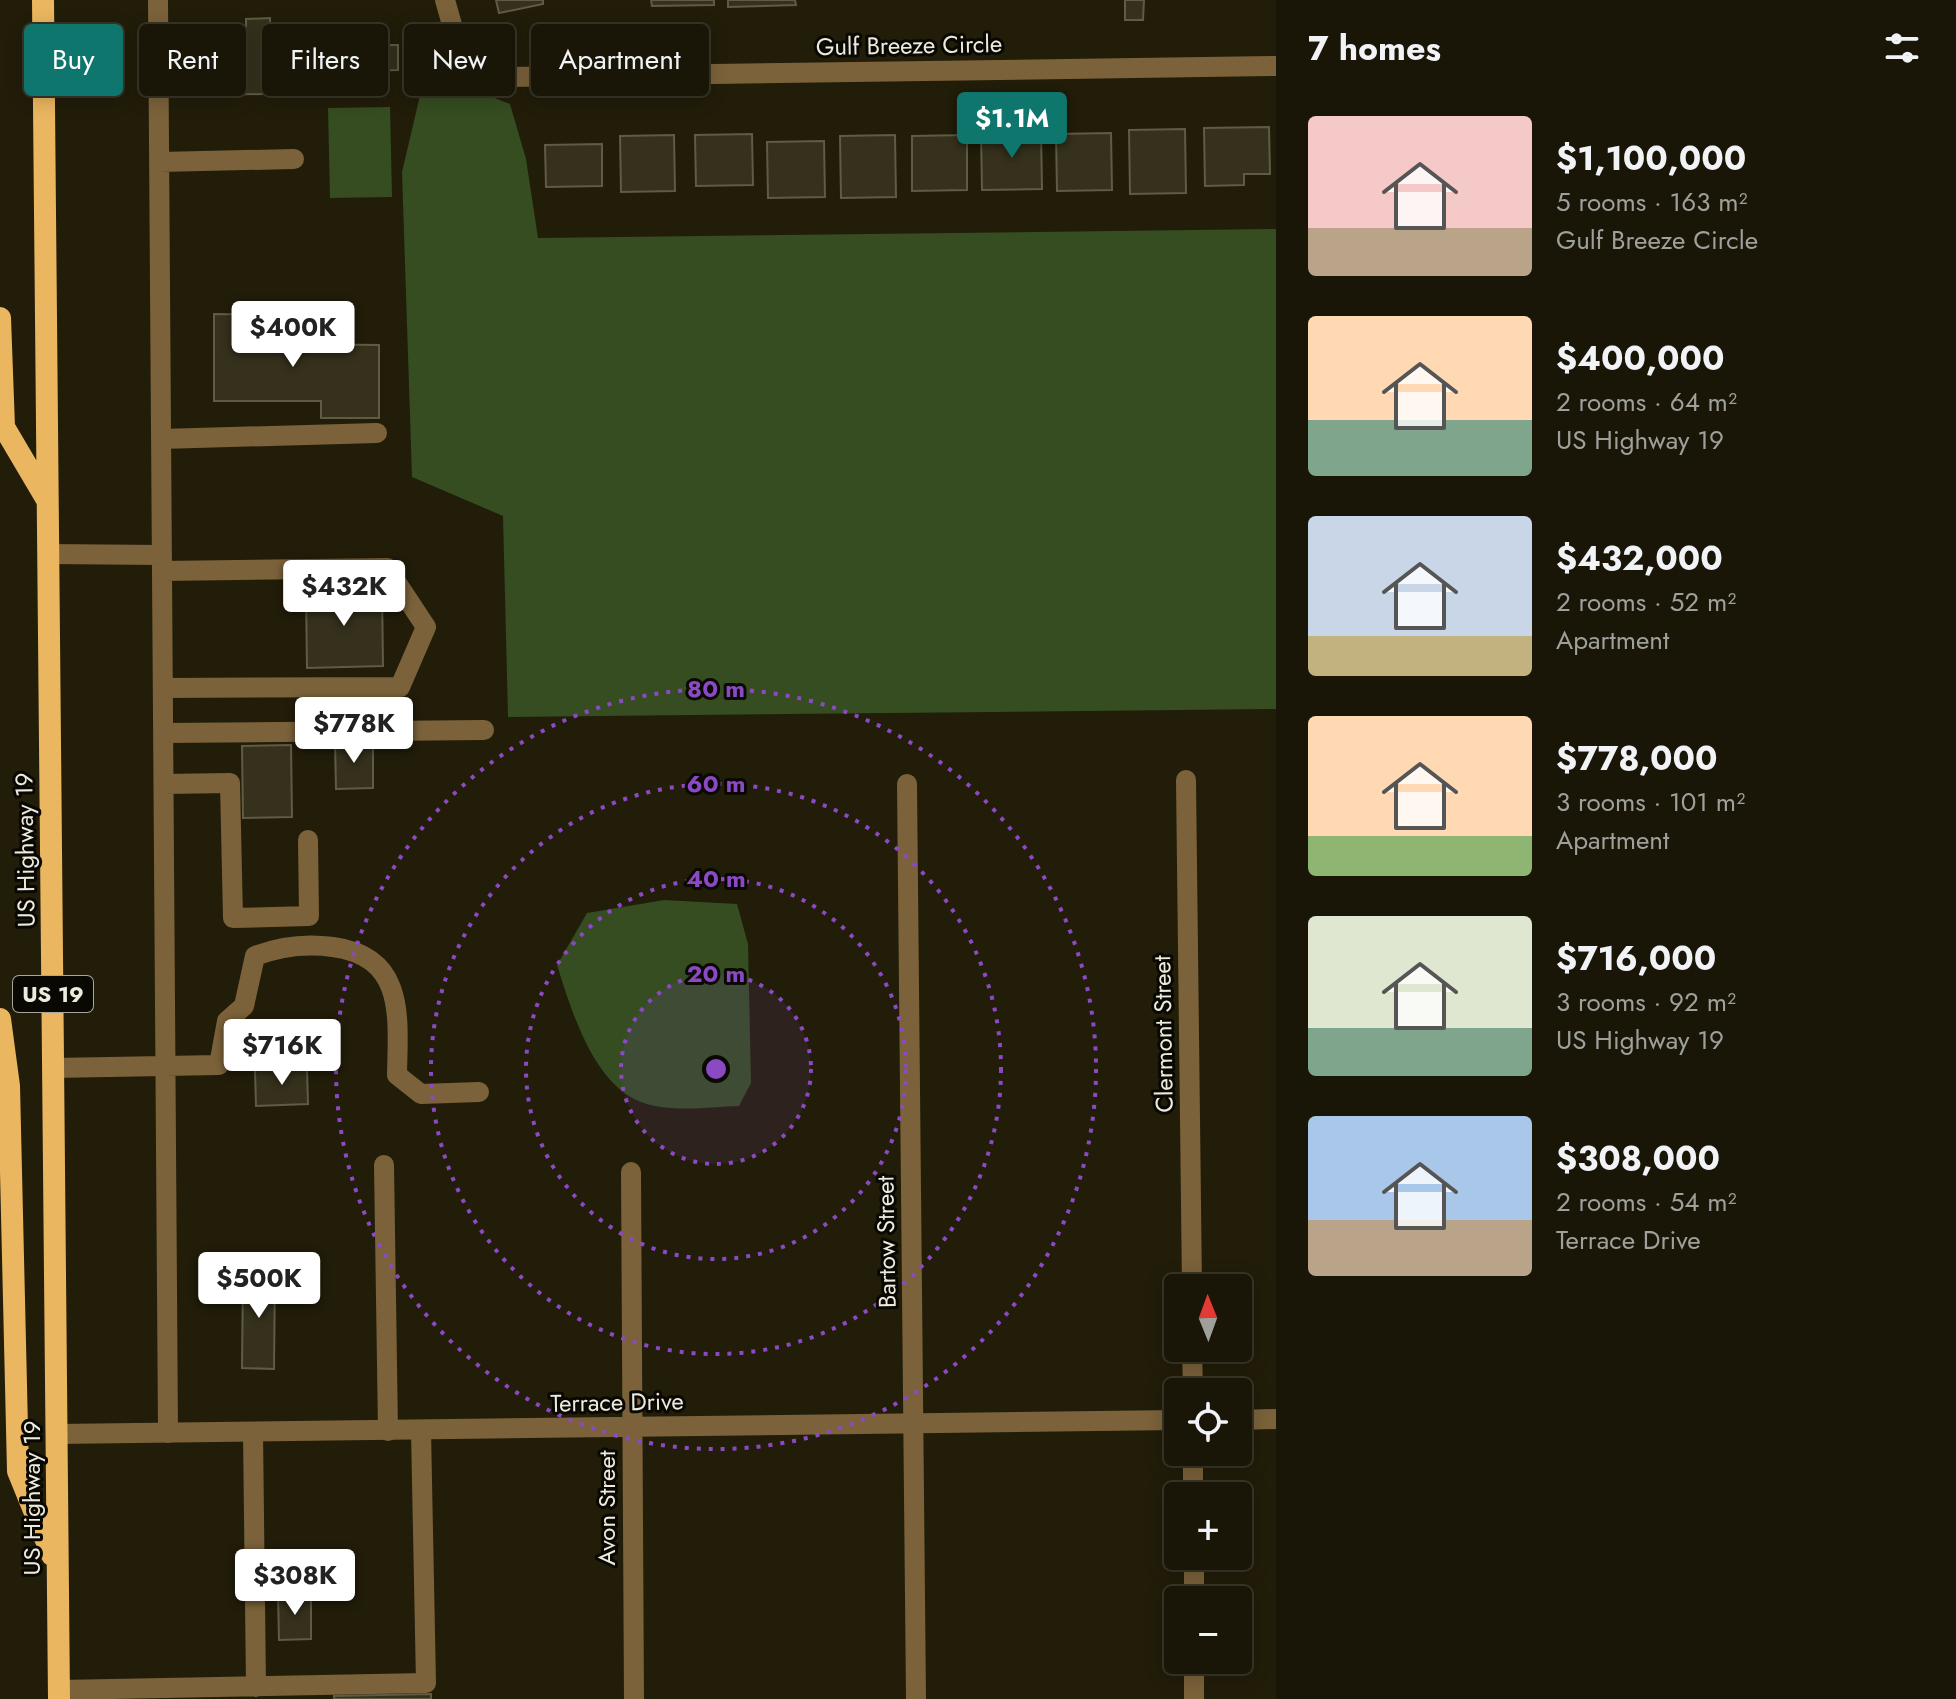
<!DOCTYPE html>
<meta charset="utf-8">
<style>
body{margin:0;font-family:Jost,sans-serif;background:#231f11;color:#f1f3f6;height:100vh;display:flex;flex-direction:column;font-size:30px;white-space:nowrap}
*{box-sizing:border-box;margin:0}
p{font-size:26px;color:#9f9f9b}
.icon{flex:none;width:44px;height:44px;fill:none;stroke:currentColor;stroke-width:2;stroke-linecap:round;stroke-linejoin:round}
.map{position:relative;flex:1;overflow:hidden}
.details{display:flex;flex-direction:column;background:#1a1607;width:680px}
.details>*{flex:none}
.guide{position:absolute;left:24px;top:24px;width:760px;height:72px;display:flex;gap:16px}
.needle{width:52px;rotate:359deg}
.controls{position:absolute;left:1164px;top:1274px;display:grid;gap:16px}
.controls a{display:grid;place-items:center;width:88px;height:88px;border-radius:8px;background:#1a1607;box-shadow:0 4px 20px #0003,0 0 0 2px #383528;font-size:40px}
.price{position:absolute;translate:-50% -68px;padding:0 18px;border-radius:8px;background:#fff;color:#222;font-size:26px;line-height:52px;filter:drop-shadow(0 2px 4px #0008)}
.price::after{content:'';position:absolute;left:50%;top:48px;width:24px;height:18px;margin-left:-12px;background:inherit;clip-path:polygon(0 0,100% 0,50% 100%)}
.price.on{background:#0f766e;color:#fff}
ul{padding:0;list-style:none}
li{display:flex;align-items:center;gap:24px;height:200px;padding:0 32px}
li span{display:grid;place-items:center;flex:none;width:224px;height:160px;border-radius:8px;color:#555}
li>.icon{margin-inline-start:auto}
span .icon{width:96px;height:96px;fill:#fffc;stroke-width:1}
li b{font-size:34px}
h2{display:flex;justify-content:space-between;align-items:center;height:96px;padding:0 32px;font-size:34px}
.tag{padding:0 28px;border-radius:8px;background:#1a1607;box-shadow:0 4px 20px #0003,0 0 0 2px #383528;font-size:28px;line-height:72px}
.tag.on{background:#0f766e;color:#fff}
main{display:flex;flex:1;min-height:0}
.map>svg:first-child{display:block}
.green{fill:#354d21}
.building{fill:#36311c;stroke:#605b44;stroke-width:2}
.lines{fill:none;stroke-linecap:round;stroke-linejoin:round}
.service{stroke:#7b623a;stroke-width:20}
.minor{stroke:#7b623a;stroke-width:20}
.trunk{stroke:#eab660;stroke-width:22}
.ring{fill:none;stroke:#8c49c4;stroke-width:4;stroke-dasharray:4 8}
.labels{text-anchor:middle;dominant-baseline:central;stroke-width:6;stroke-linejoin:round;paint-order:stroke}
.shield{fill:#090802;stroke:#a9a79c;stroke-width:2}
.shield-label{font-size:22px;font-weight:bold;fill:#edebde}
.street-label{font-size:24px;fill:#edebde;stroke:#090802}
.centre{fill:#8c49c4;stroke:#090802;stroke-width:4}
.ring-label{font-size:24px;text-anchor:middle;font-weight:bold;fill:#8c49c4;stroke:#090802;stroke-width:6;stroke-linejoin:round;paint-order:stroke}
</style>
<main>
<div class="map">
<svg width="1276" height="1699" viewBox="0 0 1276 1699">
<rect width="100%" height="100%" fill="#221d09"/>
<!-- green -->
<path class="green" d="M458 84 510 104 526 159 538 238 1276 229V709L508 717 503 516 412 477 402 172 422 87Z
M390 107 392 197 330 198 328 108Z
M664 900 737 904 748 944 751 1083 739 1106C709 1107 670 1113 641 1102 593 1084 571 1009 557 965L587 913Z"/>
<!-- building -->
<path class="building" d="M496 0H543V4L499 13Z
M651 0H714V5L652 6Z
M728 0H795L796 5 728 7Z
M1125 0H1144L1143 20H1125Z
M270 18V40H302L303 93 218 95 217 37 246 36V19Z
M353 45H398V70L353 71Z
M1269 127 1270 174H1244V185L1205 186 1204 128Z
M1185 129 1186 193 1130 194 1129 130Z
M1041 131 1042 189 982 190 981 132Z
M1111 133 1112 190 1057 191 1056 134Z
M752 134 753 185 696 186 695 135Z
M674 135 675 191 621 192 620 136Z
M895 135 896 197 841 198 840 136Z
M967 135V190L912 191V136Z
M824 141 825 197 768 198 767 142Z
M602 144V186L546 187 545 145Z
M214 314 282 315V344L379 345V418H321V401H214Z
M382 589 383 666 307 668 306 591Z
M373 741V788L336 789 335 742Z
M291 745 292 817 243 818 242 746Z
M307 1068 308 1104 256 1106 255 1070Z
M243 1272H275L274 1369 242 1368Z
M278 1594H311V1639L279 1640Z
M431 1694V1699H334V1696Z"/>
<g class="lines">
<!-- service -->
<path class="service" d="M158 0 168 1433
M159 162 294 159
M161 439 377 433
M48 554 162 555
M162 571 387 568 426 627 400 687 163 688
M164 733 484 730
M164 784 230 783 233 918 309 916 308 840
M53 1068 219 1065 227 1021 244 1006 255 956C281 946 305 943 333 947 406 957 398 1017 397 1075L421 1094 479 1092
M384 1165 388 1431
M253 1432 256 1687
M59 1690 426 1683 421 1430"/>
<!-- minor -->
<path class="minor" d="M445 0 460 53 506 77 1276 66
M1186 780 1192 1288
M907 784 916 1699
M631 1172 634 1699
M1192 1348 1193 1392
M1238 1420 1276 1419
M57 1434 1178 1420
M1193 1452V1496
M1194 1556V1600
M1194 1660V1699"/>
<!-- trunk -->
<path class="trunk" d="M43 0 59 1699
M0 318 4 427 47 500
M0 1019 9 1086 18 1471 52 1555"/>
</g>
<!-- distance rings -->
<circle cx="716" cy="1069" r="95" fill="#8c49c4" fill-opacity=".12"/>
<g class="ring">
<circle cx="716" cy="1069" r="95"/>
<circle cx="716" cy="1069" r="190"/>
<circle cx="716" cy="1069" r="285"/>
<circle cx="716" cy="1069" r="380"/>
</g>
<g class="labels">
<!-- shield labels -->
<rect class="shield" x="13" y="976" width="80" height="36" rx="6"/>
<g class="shield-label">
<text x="53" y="994">US 19</text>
</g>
<!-- street labels -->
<g class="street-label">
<text transform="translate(909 45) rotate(-1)">Gulf Breeze Circle</text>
<text transform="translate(25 850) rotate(-91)">US Highway 19</text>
<text transform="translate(1163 1034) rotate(-91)">Clermont Street</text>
<text transform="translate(886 1242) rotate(-91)">Bartow Street</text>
<text transform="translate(617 1402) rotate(-1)">Terrace Drive</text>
<text transform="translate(31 1498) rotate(-90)">US Highway 19</text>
<text transform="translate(606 1508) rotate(-90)">Avon Street</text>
</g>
</g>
<circle cx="716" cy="1069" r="12" class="centre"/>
<g class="ring-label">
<text x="716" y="697">80 m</text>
<text x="716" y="792">60 m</text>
<text x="716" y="887">40 m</text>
<text x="716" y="982">20 m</text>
</g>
</svg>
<div class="controls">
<a><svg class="needle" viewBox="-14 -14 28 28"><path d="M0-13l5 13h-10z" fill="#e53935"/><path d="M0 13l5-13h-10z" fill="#9f9f9b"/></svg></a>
<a><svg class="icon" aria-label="locate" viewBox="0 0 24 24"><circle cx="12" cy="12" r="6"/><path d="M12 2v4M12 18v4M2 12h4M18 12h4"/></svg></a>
<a>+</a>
<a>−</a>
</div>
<b class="price on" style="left:1012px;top:160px">$1.1M</b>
<b class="price" style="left:293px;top:369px">$400K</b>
<b class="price" style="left:344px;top:628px">$432K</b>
<b class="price" style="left:354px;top:765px">$778K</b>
<b class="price" style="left:282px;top:1087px">$716K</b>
<b class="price" style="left:259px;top:1320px">$500K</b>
<b class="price" style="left:295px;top:1617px">$308K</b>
<div class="guide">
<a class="tag on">Buy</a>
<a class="tag">Rent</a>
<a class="tag">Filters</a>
<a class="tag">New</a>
<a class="tag">Apartment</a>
</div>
</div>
<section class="details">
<h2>7 homes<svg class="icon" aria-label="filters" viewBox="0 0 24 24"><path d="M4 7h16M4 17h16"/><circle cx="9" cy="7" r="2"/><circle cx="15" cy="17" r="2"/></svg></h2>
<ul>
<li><span style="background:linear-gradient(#f6c9c9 70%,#b9a48a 0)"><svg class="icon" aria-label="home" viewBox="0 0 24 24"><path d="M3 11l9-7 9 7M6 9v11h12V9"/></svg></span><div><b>$1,100,000</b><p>5 rooms · 163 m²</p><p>Gulf Breeze Circle</p></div></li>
<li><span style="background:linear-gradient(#ffd9b3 65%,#7fa58c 0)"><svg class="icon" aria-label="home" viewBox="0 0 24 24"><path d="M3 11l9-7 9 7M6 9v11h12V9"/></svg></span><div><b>$400,000</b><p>2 rooms · 64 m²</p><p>US Highway 19</p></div></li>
<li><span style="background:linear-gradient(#c9d6e8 75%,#c2b280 0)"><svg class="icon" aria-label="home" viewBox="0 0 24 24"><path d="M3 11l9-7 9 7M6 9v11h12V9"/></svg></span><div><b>$432,000</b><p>2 rooms · 52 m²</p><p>Apartment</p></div></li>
<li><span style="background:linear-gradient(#ffd9b3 75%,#8fb573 0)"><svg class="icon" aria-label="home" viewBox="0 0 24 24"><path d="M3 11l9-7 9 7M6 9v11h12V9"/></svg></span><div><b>$778,000</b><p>3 rooms · 101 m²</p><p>Apartment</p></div></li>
<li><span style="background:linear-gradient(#dfe7d0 70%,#7fa58c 0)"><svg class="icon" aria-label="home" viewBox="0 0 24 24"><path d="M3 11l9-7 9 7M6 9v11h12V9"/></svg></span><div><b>$716,000</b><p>3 rooms · 92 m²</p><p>US Highway 19</p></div></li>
<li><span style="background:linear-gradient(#a9c7e8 65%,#b9a48a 0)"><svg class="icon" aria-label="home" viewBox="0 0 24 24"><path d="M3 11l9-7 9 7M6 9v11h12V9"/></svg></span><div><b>$308,000</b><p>2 rooms · 54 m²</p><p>Terrace Drive</p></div></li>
</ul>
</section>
</main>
